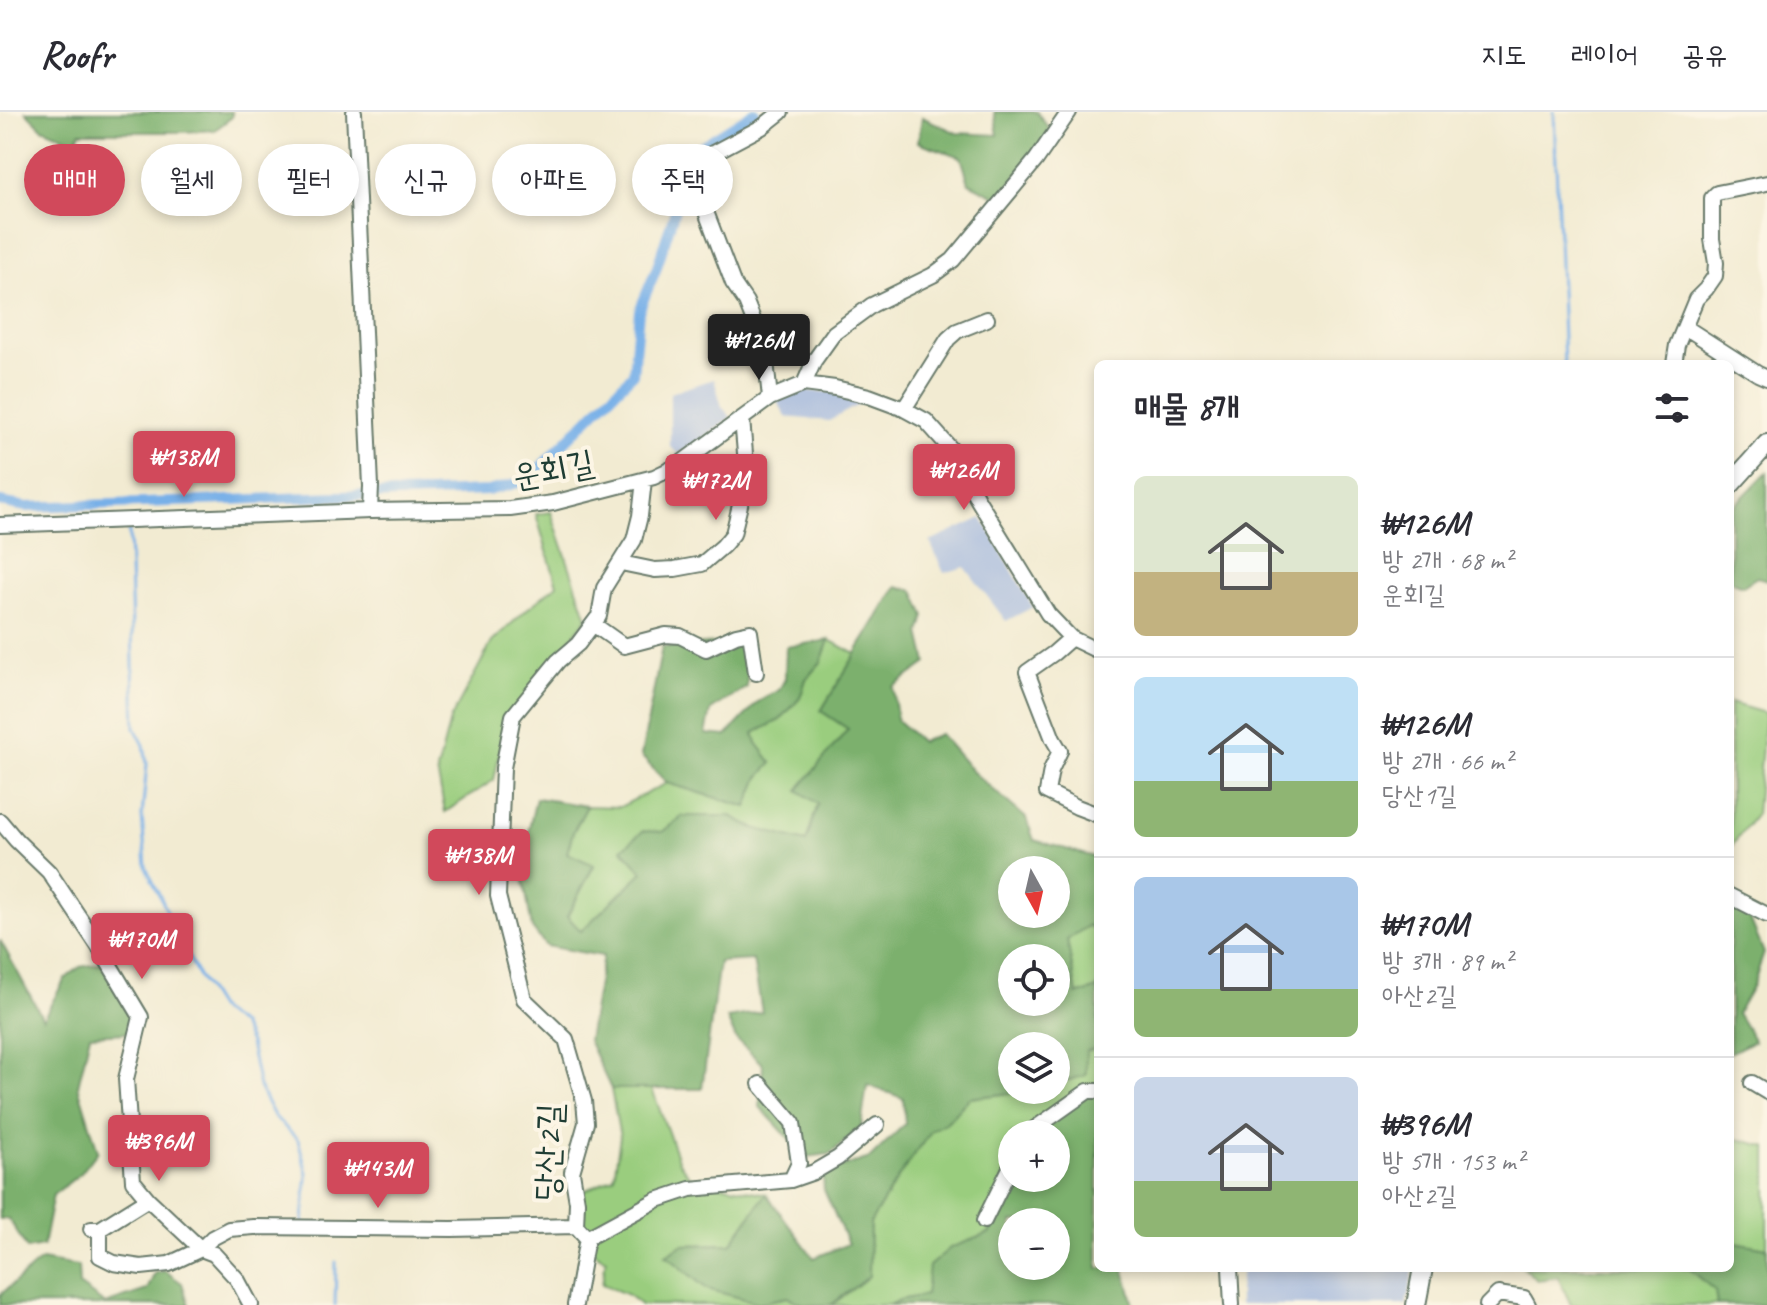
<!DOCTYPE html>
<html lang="ko">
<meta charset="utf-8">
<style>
body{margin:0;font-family:Caveat,"Poor Story",sans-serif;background:#f7f7f7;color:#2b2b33;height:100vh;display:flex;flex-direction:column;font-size:30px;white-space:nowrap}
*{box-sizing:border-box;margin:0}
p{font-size:26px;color:#7c7c81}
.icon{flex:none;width:44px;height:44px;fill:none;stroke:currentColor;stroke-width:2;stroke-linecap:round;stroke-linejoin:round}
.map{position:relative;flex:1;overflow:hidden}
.drawer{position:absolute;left:1094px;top:248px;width:640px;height:912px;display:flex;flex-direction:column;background:#fff;border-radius:12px;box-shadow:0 4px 12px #0003}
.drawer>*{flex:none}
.top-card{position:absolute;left:24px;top:32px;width:760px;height:72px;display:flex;gap:16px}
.needle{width:52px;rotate:172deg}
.tools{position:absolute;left:998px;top:744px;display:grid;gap:16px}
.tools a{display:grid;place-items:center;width:72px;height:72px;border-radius:50%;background:#fff;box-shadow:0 4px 12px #0003;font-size:40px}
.price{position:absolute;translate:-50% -68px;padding:0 18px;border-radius:8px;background:#d1495b;color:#fff;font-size:26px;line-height:52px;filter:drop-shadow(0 2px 4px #0008)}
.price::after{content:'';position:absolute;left:50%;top:48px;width:24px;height:18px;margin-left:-12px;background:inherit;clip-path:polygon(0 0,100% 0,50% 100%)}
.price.on{background:#222;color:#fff}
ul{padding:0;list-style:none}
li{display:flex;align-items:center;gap:24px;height:200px;padding:0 40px}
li+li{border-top:2px solid #e1e1e2}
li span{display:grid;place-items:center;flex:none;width:224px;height:160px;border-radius:12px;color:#555}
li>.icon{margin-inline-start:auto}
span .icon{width:96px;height:96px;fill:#fffc;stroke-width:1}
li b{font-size:34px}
h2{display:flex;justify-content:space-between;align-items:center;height:96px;padding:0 40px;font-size:34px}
.pill{padding:0 28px;border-radius:36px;background:#fff;box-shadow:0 4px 12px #0003;font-size:28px;line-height:72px}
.pill.on{background:#d1495b;color:#fff}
header{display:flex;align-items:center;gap:48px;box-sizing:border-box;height:112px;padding:0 40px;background:#fff;border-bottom:2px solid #e1e1e2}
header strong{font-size:38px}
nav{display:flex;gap:44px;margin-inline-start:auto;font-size:28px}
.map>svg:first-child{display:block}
.industrial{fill:#b6c5de}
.green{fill:#9acd7e;stroke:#5c8559;stroke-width:2}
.forest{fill:#7bb06d;stroke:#4d7650;stroke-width:2;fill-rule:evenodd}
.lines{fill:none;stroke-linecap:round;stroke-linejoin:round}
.stream{stroke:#78b0e8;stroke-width:3}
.canal{stroke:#78b0e8;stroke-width:10}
.minor-casing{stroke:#697a6b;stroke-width:18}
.major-casing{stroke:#697a6b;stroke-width:22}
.minor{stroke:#fff;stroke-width:14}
.major{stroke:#fff;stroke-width:18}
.labels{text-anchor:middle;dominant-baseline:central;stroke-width:8;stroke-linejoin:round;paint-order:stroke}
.street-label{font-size:34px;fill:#1f3d34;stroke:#fcf5e5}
</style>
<header>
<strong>Roofr</strong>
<nav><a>지도</a><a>레이어</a><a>공유</a></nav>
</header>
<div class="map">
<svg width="1767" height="1193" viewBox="0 0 1767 1193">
<rect width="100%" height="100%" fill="#fcf5e5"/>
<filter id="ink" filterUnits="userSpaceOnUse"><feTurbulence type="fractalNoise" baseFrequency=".0125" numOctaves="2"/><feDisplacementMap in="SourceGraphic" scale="16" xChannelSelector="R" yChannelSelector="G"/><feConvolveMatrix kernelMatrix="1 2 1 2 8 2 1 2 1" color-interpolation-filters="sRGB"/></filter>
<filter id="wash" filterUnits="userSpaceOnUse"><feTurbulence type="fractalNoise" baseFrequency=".006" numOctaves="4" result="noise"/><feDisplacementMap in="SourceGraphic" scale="32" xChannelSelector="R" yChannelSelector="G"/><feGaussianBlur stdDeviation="1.8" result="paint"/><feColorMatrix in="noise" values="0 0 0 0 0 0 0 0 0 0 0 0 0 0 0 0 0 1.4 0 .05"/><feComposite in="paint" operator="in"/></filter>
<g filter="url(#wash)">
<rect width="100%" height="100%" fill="#f2ebd2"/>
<!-- industrial -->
<path class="industrial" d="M714 267 722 295 731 305 700 329 678 342 670 334V281Z
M804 279 835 280 865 289 829 309 786 305 777 288Z
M982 406 1033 495 1006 509 965 455 944 461 930 430Z
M1242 1156H1414L1406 1193H1239V1180Z"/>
<!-- green -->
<path class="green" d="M551 400 587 506 506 610 494 668 445 700 437 659 450 608 492 530 526 498 557 473 536 402Z
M829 528 856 542 821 599 848 617 799 678 818 691 806 730 754 716 731 704H683L662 720 623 737 644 759 581 819 567 805 594 754 567 741 573 720 587 694 620 695 667 671 747 695 759 665 772 651 757 631 754 620 780 608 800 586 806 567 821 550Z
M1730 591 1765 601 1756 702 1730 736Z
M1089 813 1098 823V876L1077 883 1067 828Z
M1098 936V975L1036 1022H1012V1047L1008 1052 1003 1089 990 1121 950 1136 926 1183 900 1188 889 1193H832L869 1164 870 1111 899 1064 932 1018 947 1010 969 986 1037 978H1056V972L1086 963V939Z
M611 977H652L679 1050 691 1067 766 1082 731 1132 682 1133 666 1143 759 1191 788 1185 805 1193H641L628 1183 602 1172 606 1147 589 1138C590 1126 590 1117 582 1109L584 1079 614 1065 620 1025Z
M1734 1026 1767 1035V1136L1735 1130 1730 1133V1034L1737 1031Z
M1524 1156H1689L1716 1179 1717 1193H1571L1558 1165 1537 1168Z"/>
<!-- forest -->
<path class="forest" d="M26 0H232V5L215 18 183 20H80L76 30 42 16Z
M994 0H1037L1052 21 999 86 969 71 961 45 918 30 922 5 957 21 998 23Z
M1767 360V468L1757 465 1743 474 1730 469V405L1733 395Z
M897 474 914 479 925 504 920 521 927 551 893 575 897 608 921 630 940 622 973 660 1026 706 1034 728 1098 746V823L1089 813 1067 828 1077 883 1098 876V936L1086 939V963L1056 972V934H1012V978H1037L969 986 947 1010 932 1018 899 1064 870 1111 869 1164 831 1193H805L788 1185 759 1191 707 1177 666 1143 682 1133 731 1132 766 1082 814 1146 848 1132 824 1078 823 1061 870 1046 905 1012 903 986 867 973 861 1015 830 1042 806 1045 760 995 763 953 736 927 727 906 762 900 753 848 719 850 702 977H611L588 928 603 844 546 834 532 816 521 753 536 686 587 694 573 720 567 741 594 753 567 804 581 819 643 760 622 737 643 719 662 720 683 704H731L754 716 806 730 818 692 798 678 848 617 821 599ZM1012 758H1056V802H1012ZM1012 846H1056V890H1012Z
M829 528 821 550 806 567 800 586 780 608 754 621 757 631 772 651 759 665 747 695 667 671 641 644 662 535 747 529V575L711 598 706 622 726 624 758 590 779 578 785 567 786 535Z
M1730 793 1747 800 1764 841 1753 873 1737 901 1754 929 1730 941Z
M0 828 43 907 65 867 80 855 104 851 132 894 134 915 126 921 90 923 78 974 98 1039 81 1061 53 1083 43 1134 27 1137 9 1107H0Z
M1098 975V1156H1124L1134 1193H889L899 1188 926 1183 929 1154 950 1136 990 1121 1003 1089 1008 1052 1012 1066H1056V1022H1036ZM1012 1110H1056V1154H1012Z
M1735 1130 1767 1136V1193H1717L1715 1179 1689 1156H1730V1133Z
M41 1148 78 1154 79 1173 105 1192 147 1178 155 1161 165 1159 182 1171 189 1193H0V1183Z"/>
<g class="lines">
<!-- stream -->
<path class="stream" d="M1554 0 1564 252
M129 419 135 616 144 633 147 652 142 704 146 755 197 862 220 899 241 913 250 931 259 975 274 1004 298 1028 307 1061 303 1110H304
M335 1193 336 1150"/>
<!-- canal -->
<path class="canal" d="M0 390 26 395 488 379 526 369 633 262 639 199 656 158 688 57 701 34 755 0"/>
</g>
</g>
<g filter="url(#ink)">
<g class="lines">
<!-- minor casing -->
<g class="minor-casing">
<path id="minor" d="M354 0 371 374 370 399
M1685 215 1758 262 1767 266
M1674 252 1677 233 1696 187 1706 177 1715 164 1716 151 1712 127V86L1717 81 1767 71
M804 272 835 276 869 284 904 297 926 309 950 336 978 388 1048 502 1071 526 1098 539
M770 286 766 249 769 223 754 210 746 190 733 171 703 92 699 68 702 53 713 41 762 15 781 0
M904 297 948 227 957 219 987 207
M0 413 370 399 510 397 553 391 654 365 677 354 770 286 804 272 814 249 834 221 872 193 933 163 953 148 1036 48 1069 0
M621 451 655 458 675 457 702 452 723 434 733 422 747 364 742 307
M593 512 624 534 666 523 680 524 706 537 736 523 750 520 756 561
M1071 526 1054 541 1027 560 1053 627 1060 639 1051 658 1047 680 1077 695 1098 703
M0 709 16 728 49 760 99 835 141 905 126 967 133 1069 148 1087
M1730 784 1767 803
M1752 971 1767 980
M1027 1022 1088 979H1098
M791 1068 814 1060 838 1046 877 1013
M984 1109 1012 1052
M91 1117H100L148 1087 201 1137 214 1142 237 1167 251 1193
M100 1117V1144L114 1151 141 1155 169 1152 201 1137 212 1126 229 1117 254 1115 452 1117 576 1114
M587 1126 576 1114 577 1090 572 1060 586 1011 584 989 566 927 524 887 498 784 503 656 513 604 558 549 578 532 599 504 604 476 634 428 640 404 644 368
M587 1126 657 1088 690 1077 791 1068 799 1051 793 1011 760 972
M1230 1156 1232 1193
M575 1193 587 1126
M1487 1193 1498 1182 1524 1186 1528 1193"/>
</g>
<!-- major casing -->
<g class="major-casing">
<path id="major" d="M1730 373 1767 332
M1416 1193 1423 1156"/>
</g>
<!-- minor -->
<use href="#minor" class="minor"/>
<!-- major -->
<use href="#major" class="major"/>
</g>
</g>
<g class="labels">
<!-- street labels -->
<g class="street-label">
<text transform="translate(553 357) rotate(-11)">운회길</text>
<text transform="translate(548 1040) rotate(-88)">당산2길</text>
</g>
</g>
</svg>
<div class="tools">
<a><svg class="needle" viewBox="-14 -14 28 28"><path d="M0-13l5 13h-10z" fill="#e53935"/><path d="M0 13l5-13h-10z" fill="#7c7c81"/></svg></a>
<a><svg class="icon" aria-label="locate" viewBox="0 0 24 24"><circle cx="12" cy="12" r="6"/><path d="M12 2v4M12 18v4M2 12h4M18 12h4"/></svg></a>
<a><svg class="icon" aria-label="layers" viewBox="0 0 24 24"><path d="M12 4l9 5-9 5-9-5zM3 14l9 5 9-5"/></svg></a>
<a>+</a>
<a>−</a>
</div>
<b class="price on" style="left:759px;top:270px">₩126M</b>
<b class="price" style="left:184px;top:387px">₩138M</b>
<b class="price" style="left:964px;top:400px">₩126M</b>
<b class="price" style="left:716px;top:410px">₩172M</b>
<b class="price" style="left:479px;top:785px">₩138M</b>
<b class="price" style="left:142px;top:869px">₩170M</b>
<b class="price" style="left:159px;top:1071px">₩396M</b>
<b class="price" style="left:378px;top:1098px">₩143M</b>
<div class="top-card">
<a class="pill on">매매</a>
<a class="pill">월세</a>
<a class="pill">필터</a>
<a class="pill">신규</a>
<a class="pill">아파트</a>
<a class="pill">주택</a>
</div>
<section class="drawer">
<h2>매물 8개<svg class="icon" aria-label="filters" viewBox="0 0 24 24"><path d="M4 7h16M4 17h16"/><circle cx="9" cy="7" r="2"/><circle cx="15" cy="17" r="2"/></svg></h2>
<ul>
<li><span style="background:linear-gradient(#dfe7d0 60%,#c2b280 0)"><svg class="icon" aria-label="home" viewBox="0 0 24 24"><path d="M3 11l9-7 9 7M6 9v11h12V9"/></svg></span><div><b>₩126M</b><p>방 2개 · 68 m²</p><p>운회길</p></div></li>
<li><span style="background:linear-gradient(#bfe0f5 65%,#8fb573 0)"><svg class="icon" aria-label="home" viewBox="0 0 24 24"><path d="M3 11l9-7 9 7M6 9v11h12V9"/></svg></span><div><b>₩126M</b><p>방 2개 · 66 m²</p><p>당산1길</p></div></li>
<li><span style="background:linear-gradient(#a9c7e8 70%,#8fb573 0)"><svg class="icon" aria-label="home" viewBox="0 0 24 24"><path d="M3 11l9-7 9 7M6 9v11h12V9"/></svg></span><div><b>₩170M</b><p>방 3개 · 89 m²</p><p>아산2길</p></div></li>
<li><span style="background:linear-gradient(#c9d6e8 65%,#8fb573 0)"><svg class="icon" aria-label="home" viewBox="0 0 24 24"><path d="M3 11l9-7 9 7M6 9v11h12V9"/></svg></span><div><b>₩396M</b><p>방 5개 · 153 m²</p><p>아산2길</p></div></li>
</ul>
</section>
</div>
